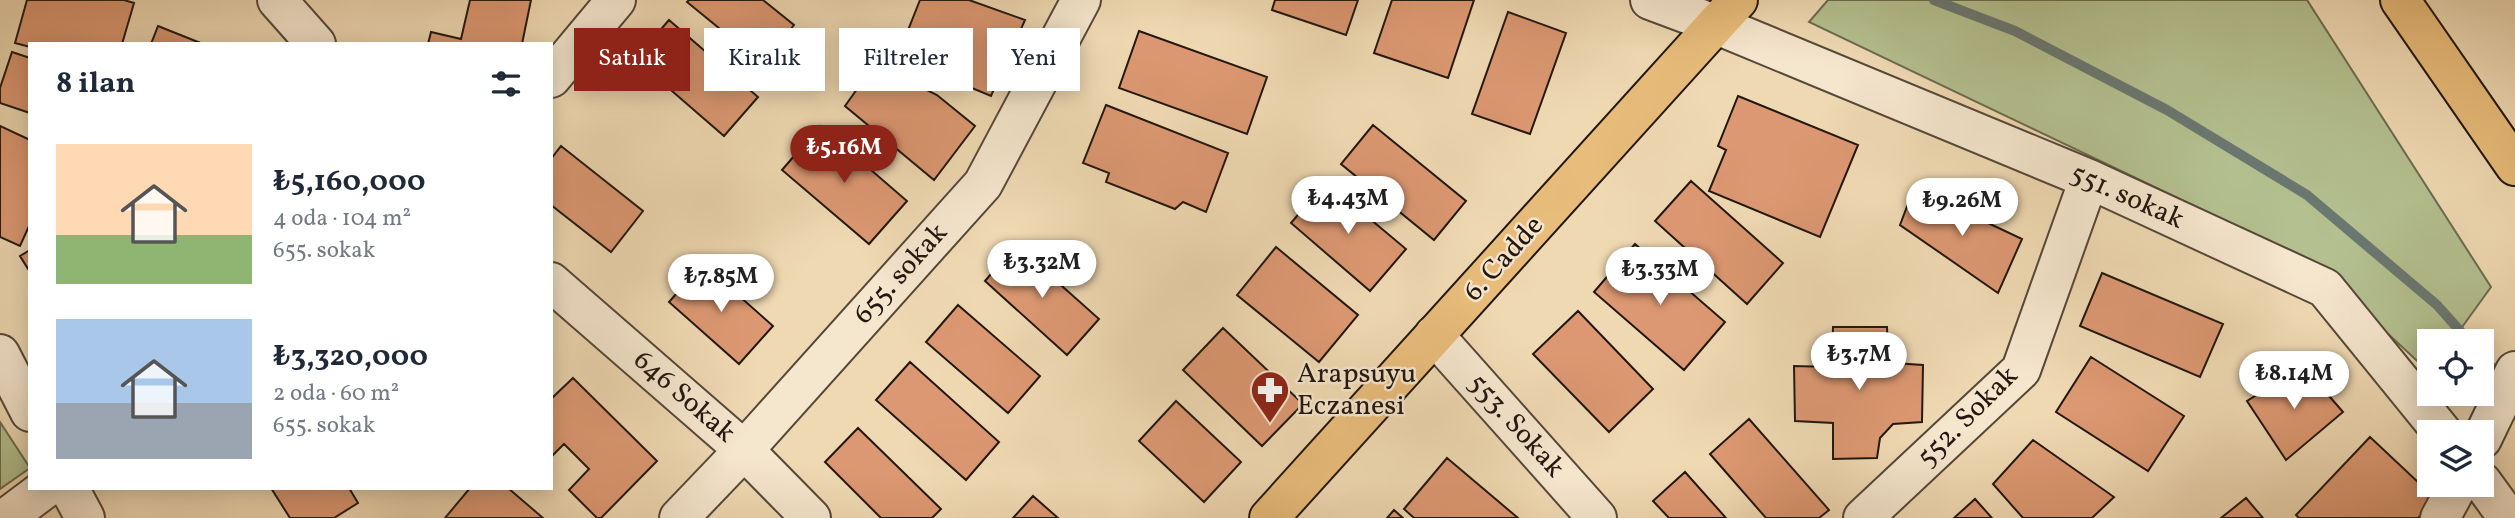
<!DOCTYPE html>
<html lang="tr">
<meta charset="utf-8">
<style>
body{margin:0;font-family:Vollkorn,serif;background:#f6f6f7;color:#1f2937;height:100vh;display:flex;flex-direction:column;font-size:26px;white-space:nowrap}
*{box-sizing:border-box;margin:0}
p{font-size:23px;color:#747a83}
.icon{flex:none;width:38px;height:38px;fill:none;stroke:currentColor;stroke-width:2;stroke-linecap:round;stroke-linejoin:round}
.map{position:relative;flex:1;overflow:hidden}
.sheet{position:absolute;left:28px;top:42px;width:525px;height:448px;display:flex;flex-direction:column;background:#fff;border-radius:0px;box-shadow:0 4px 18px #0003}
.sheet>*{flex:none}
.top-card{position:absolute;left:574px;top:28px;width:665px;height:63px;display:flex;gap:14px}
.tools{position:absolute;left:2417px;top:329px;display:grid;gap:14px}
.tools a{display:grid;place-items:center;width:77px;height:77px;border-radius:0px;background:#fff;box-shadow:0 4px 18px #0003;font-size:35px}
.price{position:absolute;translate:-50% -60px;padding:0 16px;border-radius:24px;background:#fff;color:#222;font-size:23px;line-height:46px;filter:drop-shadow(0 2px 4px #0008)}
.price::after{content:'';position:absolute;left:50%;top:42px;width:21px;height:16px;margin-left:-10px;background:inherit;clip-path:polygon(0 0,100% 0,50% 100%)}
.price.active{background:#8f2418;color:#fff}
ul{padding:0;list-style:none}
li{display:flex;align-items:center;gap:21px;height:175px;padding:0 28px}
li span{display:grid;place-items:center;flex:none;width:196px;height:140px;border-radius:0px;color:#555}
li>.icon{margin-inline-start:auto}
span .icon{width:84px;height:84px;fill:#fffc;stroke-width:1}
li b{font-size:30px}
h2{display:flex;justify-content:space-between;align-items:center;height:84px;padding:0 28px;font-size:30px}
.pill{padding:0 24px;border-radius:0px;background:#fff;box-shadow:0 4px 18px #0003;font-size:24px;line-height:63px}
.pill.active{background:#8f2418;color:#fff}
.map>svg:first-child{display:block}
.green{fill:#b4c090;stroke:#6b6c50;stroke-width:2}
.lines{fill:none;stroke-linecap:round;stroke-linejoin:round}
.stream{stroke:#6a7871;stroke-width:10}
.building{fill:#dc9872;stroke:#22170f;stroke-width:2}
.minor-casing{stroke:#554838;stroke-width:42}
.major-casing{stroke:#22170f;stroke-width:42}
.minor{stroke:#f5e6ce;stroke-width:38}
.major{stroke:#e8bc7a;stroke-width:38}
.labels{text-anchor:middle;dominant-baseline:central;stroke-width:5;stroke-linejoin:round;paint-order:stroke}
.street-label{font-size:28px;fill:#22170f;stroke:#f5e6ce}
.poi-label{font-size:28px;fill:#22170f;stroke:#f5e6ce;text-anchor:start}
</style>
<div class="map">
<svg width="2515" height="518" viewBox="0 0 2515 518">
<rect width="100%" height="100%" fill="#efd9b3"/>
<filter id="stains"><feTurbulence type="fractalNoise" baseFrequency=".00286" numOctaves="4"/><feColorMatrix values="0 0 0 0 .2 0 0 0 0 .09 0 0 0 0 .02 0 0 0 .5 -.17"/></filter>
<radialGradient id="worn" r=".72"><stop offset=".6" stop-color="#630" stop-opacity="0"/><stop offset="1" stop-color="#630" stop-opacity=".3"/></radialGradient>
<!-- green -->
<path class="green" d="M1828 0H2307L2491 287 2452 341H2429V372L2310 261 1809 22Z
M0 422 30 468 0 489Z"/>
<g class="lines">
<!-- stream -->
<path class="stream" d="M1934 0 2015 31 2167 110 2307 195 2437 305 2469 341
M2482 356 2503 380"/>
</g>
<!-- building -->
<path class="building" d="M27 0H124L134 3 122 44H30V47L15 43Z
M470 0H531L522 44H428L431 32 461 39Z
M689 0H763L794 25 763 64 687 2Z
M920 0H969L1025 20 991 96 943 76 933 63 901 48Z
M1275 0H1358L1346 35 1272 10Z
M1392 0H1474L1448 78 1374 53Z
M1508 12 1566 33 1530 134 1472 114Z
M669 20 758 97 724 136 635 59Z
M158 26 203 44H151Z
M1139 31 1267 77 1247 134 1119 88Z
M12 52 30 58V113L0 103V88Z
M875 64 937 95 975 126 934 180 845 106Z
M1738 96 1858 145 1820 237 1709 191 1726 150 1718 146Z
M1106 105 1228 153 1206 212 1183 202 1175 209 1106 182 1109 173 1083 163Z
M1373 125 1466 201 1434 240 1341 164Z
M0 126 30 140V224L20 246 0 237Z
M820 126 907 201 869 244 782 170Z
M561 146 643 211 611 252 551 205V159Z
M1691 181 1783 263 1747 304 1655 221Z
M1326 182 1406 249 1370 291 1291 223Z
M1914 188 2022 239 1998 293 1900 225Z
M1635 244 1725 322 1684 370 1594 292Z
M1016 245 1099 319 1067 355 985 281Z
M1276 247 1358 315 1319 362 1237 295Z
M30 250V272L20 256Z
M703 264 773 326 739 364 669 302Z
M2102 273 2223 324 2200 377 2080 326Z
M958 305 1040 376 1008 413 926 342Z
M1578 311 1653 389 1609 432 1533 354Z
M1833 327H1887L1888 352 1893 363 1923 365 1922 422 1893 424 1880 438 1877 458 1833 459V423L1795 421 1794 366 1832 367Z
M1223 328 1303 404 1262 446 1183 370Z
M2091 357 2184 416 2148 471 2056 412Z
M910 362 999 442 966 480 876 400Z
M2303 366 2343 412 2286 460 2247 401Z
M573 378 657 461 601 518H597L569 490 589 469 564 444 551 457V399Z
M1176 401 1241 462 1204 502 1139 441Z
M1749 419 1829 510 1819 518H1766L1710 454Z
M858 428 941 509 932 518H881L825 462Z
M2370 437 2436 499 2418 518H2299L2296 515Z
M2033 440 2114 497 2092 518H2023L1993 484Z
M1447 458 1518 518H1414L1404 509Z
M1685 472 1726 518H1669L1653 501Z
M271 488H349L358 503 334 518H290Z
M470 488H508L543 518H445Z
M1033 496 1058 518H1013Z
M2246 498 2263 518H2221Z
M1975 499 1992 518H1954Z
M1394 510 1403 518H1387Z"/>
<g class="lines">
<!-- minor casing -->
<g class="minor-casing">
<path id="minor" d="M277 0 316 44
M1650 0 1717 25 2089 179 2325 288 2442 432
M551 78 616 0
M551 282 744 450 811 518
M1434 335 1597 518
M0 354 30 412
M2482 439 2515 371
M2482 482 2508 518
M69 488 85 518
M6 518 46 488
M679 518 744 450 983 184 1081 0
M1863 518 2021 370 2089 179
M2440 518 2458 485"/>
</g>
<!-- major casing -->
<g class="major-casing">
<path id="major" d="M2400 0 2515 166
M1269 518 1738 0"/>
</g>
<!-- minor -->
<use href="#minor" class="minor"/>
<!-- major -->
<use href="#major" class="major"/>
</g>
<!-- icons -->
<defs>
<g id="pharmacy-pin" transform="scale(2.0125)"><path d="M0 17L-7.5 6A9.5 9.5 0 1 1 7.5 6Z" fill="#8f2418" stroke="#f5e6ce"/><path d="M-2-6h4v4h4v4h-4v4h-4v-4h-4v-4h4Z" fill="#fff"/></g>
</defs>
<g fill-rule="evenodd">
<use href="#pharmacy-pin" x="1270" y="390"/>
</g>
<g class="labels">
<!-- street labels -->
<g class="street-label">
<text transform="translate(2127 197) rotate(24)">551. sokak</text>
<text transform="translate(1504 259) rotate(-48)">6. Cadde</text>
<text transform="translate(901 274) rotate(-48)">655. sokak</text>
<text transform="translate(684 397) rotate(41)">646 Sokak</text>
<text transform="translate(1968 417) rotate(-45)">552. Sokak</text>
<text transform="translate(1516 426) rotate(48)">553. Sokak</text>
</g>
<!-- poi labels -->
<g class="poi-label">
<text x="1297" y="374">Arapsuyu<tspan x="1297" dy="32">Eczanesi</tspan></text>
</g>
</g>
<rect width="100%" height="100%" filter="url(#stains)"/>
<rect width="100%" height="100%" fill="url(#worn)"/>
</svg>
<div class="tools">
<a><svg class="icon" aria-label="locate" viewBox="0 0 24 24"><circle cx="12" cy="12" r="6"/><path d="M12 2v4M12 18v4M2 12h4M18 12h4"/></svg></a>
<a><svg class="icon" aria-label="layers" viewBox="0 0 24 24"><path d="M12 4l9 5-9 5-9-5zM3 14l9 5 9-5"/></svg></a>
</div>
<b class="price active" style="left:844px;top:185px">₺5.16M</b>
<b class="price" style="left:1348px;top:236px">₺4.43M</b>
<b class="price" style="left:1962px;top:238px">₺9.26M</b>
<b class="price" style="left:1042px;top:300px">₺3.32M</b>
<b class="price" style="left:1660px;top:307px">₺3.33M</b>
<b class="price" style="left:721px;top:314px">₺7.85M</b>
<b class="price" style="left:1859px;top:392px">₺3.7M</b>
<b class="price" style="left:2294px;top:411px">₺8.14M</b>
<div class="top-card">
<a class="pill active">Satılık</a>
<a class="pill">Kiralık</a>
<a class="pill">Filtreler</a>
<a class="pill">Yeni</a>
</div>
<section class="sheet">
<h2>8 ilan<svg class="icon" aria-label="filters" viewBox="0 0 24 24"><path d="M4 7h16M4 17h16"/><circle cx="9" cy="7" r="2"/><circle cx="15" cy="17" r="2"/></svg></h2>
<ul>
<li><span style="background:linear-gradient(#ffd9b3 65%,#8fb573 0)"><svg class="icon" aria-label="home" viewBox="0 0 24 24"><path d="M3 11l9-7 9 7M6 9v11h12V9"/></svg></span><div><b>₺5,160,000</b><p>4 oda · 104 m²</p><p>655. sokak</p></div></li>
<li><span style="background:linear-gradient(#a9c7e8 60%,#9aa5b1 0)"><svg class="icon" aria-label="home" viewBox="0 0 24 24"><path d="M3 11l9-7 9 7M6 9v11h12V9"/></svg></span><div><b>₺3,320,000</b><p>2 oda · 60 m²</p><p>655. sokak</p></div></li>
</ul>
</section>
</div>
